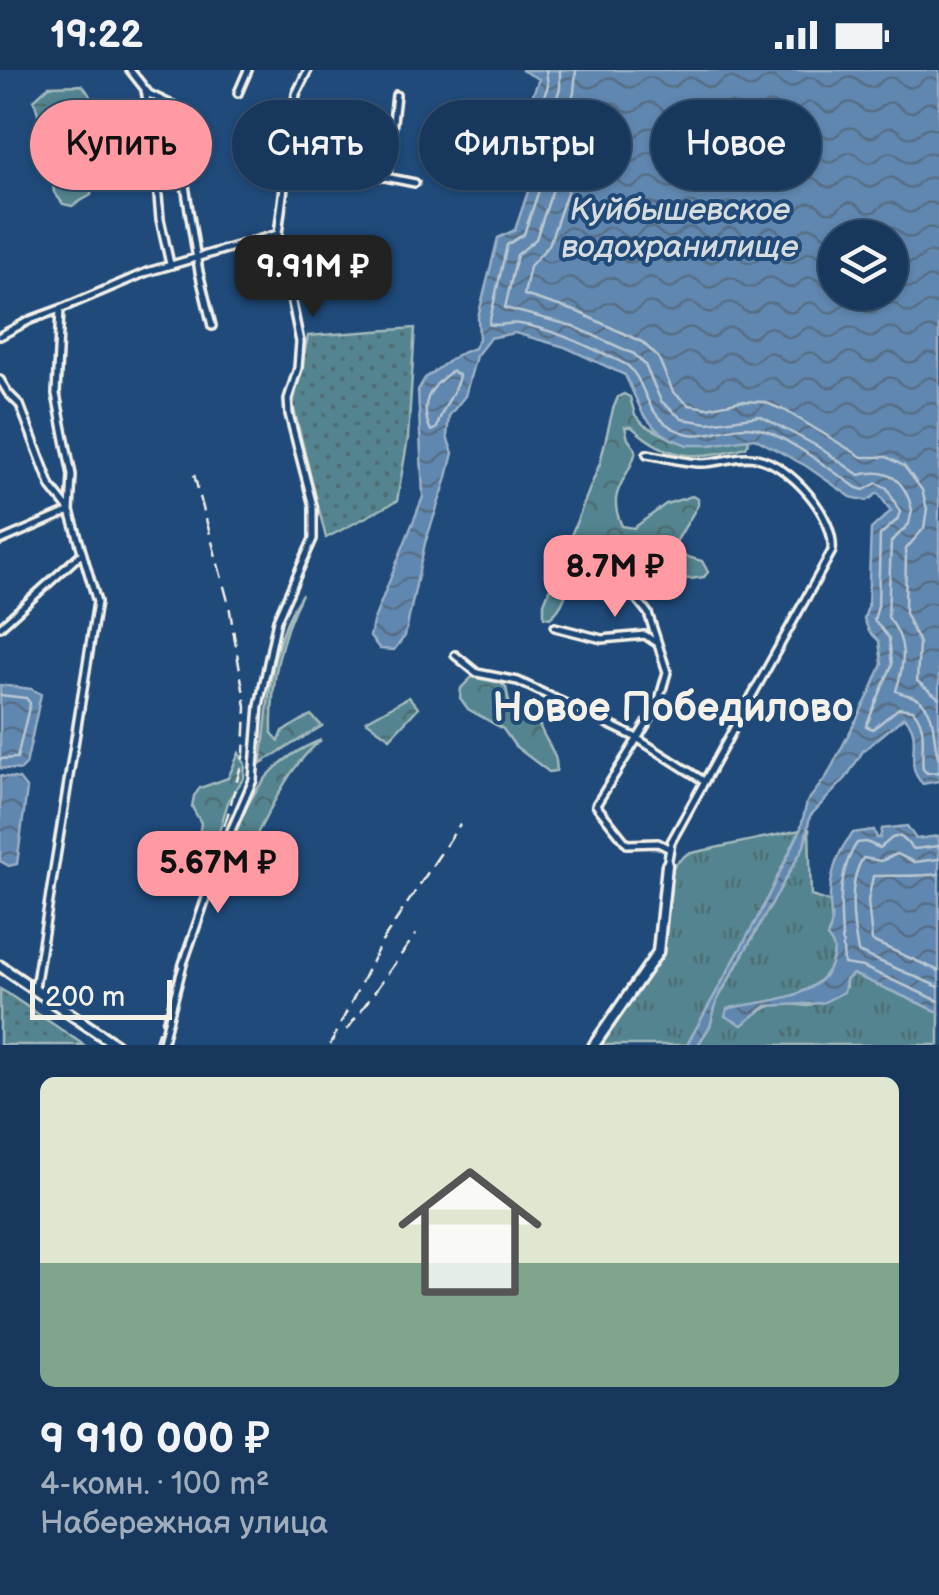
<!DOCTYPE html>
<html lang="ru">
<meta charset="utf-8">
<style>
body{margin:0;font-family:"Balsamiq Sans",sans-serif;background:#244365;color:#f1f3f6;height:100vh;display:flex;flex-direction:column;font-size:38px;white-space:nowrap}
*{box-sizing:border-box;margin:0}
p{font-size:32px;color:#9eacbb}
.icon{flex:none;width:55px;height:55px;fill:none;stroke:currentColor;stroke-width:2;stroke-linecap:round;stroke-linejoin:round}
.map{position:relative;height:975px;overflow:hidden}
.sheet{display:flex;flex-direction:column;background:#17385c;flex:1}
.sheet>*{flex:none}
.guide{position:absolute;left:30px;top:30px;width:880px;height:90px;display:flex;gap:20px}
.fabs{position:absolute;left:818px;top:150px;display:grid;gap:20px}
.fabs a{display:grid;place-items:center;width:90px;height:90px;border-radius:50%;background:#17385c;box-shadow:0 2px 8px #0004,0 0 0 2px #365272;font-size:50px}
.scale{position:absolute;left:30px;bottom:25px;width:142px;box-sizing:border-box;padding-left:10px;border:5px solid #f4f1e8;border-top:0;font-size:28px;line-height:35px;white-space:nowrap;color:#f4f1e8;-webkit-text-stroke:8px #1f4a7a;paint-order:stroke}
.price{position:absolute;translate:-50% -85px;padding:0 22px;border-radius:20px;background:#ff9aa2;color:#111;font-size:32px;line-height:65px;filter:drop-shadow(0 2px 5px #0008)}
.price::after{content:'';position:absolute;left:50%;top:60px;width:30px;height:22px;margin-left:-15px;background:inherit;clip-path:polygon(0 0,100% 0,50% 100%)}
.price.selected{background:#222;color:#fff}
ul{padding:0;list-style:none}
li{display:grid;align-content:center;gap:20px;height:530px;padding:0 40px}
li span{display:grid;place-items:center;height:310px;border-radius:15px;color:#555}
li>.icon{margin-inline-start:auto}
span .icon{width:180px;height:180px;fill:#fffc;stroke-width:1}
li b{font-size:42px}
.chip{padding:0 35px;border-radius:45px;background:#17385c;box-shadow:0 2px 8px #0004,0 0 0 2px #365272;font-size:35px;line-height:90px}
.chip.selected{background:#ff9aa2;color:#111}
.status{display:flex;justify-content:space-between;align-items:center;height:70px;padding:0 50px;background:#17385c;direction:ltr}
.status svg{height:28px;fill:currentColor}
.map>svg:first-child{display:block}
.grass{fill:url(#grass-tufts);stroke:#a4babc;stroke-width:2.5}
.forest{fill:url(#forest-crowns);stroke:#a4babc;stroke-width:2.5}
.wetland{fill:url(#wetland-marsh);stroke:#a4babc;stroke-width:2.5}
.park{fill:url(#park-dots);stroke:#a4babc;stroke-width:2.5}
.water{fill:url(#water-waves);stroke:#9bb1c6;stroke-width:2.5;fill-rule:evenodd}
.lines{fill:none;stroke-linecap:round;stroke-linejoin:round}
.shore{stroke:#b9c7d2;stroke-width:2.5}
.minor-casing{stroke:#f4f1e8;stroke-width:12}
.tertiary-casing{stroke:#f4f1e8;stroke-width:15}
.minor{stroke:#1f4a7a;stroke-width:5}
.tertiary{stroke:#1f4a7a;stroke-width:8}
.rail{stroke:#f4f1e8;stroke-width:2.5;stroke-dasharray:15 8;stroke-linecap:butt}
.labels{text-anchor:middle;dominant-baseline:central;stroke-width:8;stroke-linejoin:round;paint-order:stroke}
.water-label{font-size:32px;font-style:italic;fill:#d6dcdd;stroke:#1f4a7a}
.district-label{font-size:40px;font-weight:bold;fill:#f4f1e8;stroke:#1f4a7a}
</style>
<div class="status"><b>19:22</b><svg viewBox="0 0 49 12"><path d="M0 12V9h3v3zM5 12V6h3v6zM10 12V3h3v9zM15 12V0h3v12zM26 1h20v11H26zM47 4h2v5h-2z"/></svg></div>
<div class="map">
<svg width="939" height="975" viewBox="0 0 939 975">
<defs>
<pattern id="grass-tufts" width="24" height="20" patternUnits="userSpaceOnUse" patternTransform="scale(2.5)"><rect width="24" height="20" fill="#53848f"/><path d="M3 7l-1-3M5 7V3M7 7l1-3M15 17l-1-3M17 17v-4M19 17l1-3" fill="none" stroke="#4f6c72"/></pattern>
<pattern id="forest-crowns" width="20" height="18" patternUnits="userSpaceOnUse" patternTransform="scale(2.5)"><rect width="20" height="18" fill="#53848f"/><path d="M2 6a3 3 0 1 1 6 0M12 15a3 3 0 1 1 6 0" fill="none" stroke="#4f6c72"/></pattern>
<pattern id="wetland-marsh" width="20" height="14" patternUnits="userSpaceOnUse" patternTransform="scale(2.5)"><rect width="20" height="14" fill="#53848f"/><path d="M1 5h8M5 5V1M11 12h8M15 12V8" fill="none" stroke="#4f6c72"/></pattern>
<pattern id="park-dots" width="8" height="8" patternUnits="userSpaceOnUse" patternTransform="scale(2.5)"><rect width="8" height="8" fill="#53848f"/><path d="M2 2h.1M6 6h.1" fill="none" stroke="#4f6c72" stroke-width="1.8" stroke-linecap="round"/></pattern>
<pattern id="water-waves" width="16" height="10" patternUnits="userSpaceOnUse" patternTransform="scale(2.5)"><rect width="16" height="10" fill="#6087b0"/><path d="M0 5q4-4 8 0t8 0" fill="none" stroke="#576e86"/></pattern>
</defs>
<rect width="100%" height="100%" fill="#1f4a7a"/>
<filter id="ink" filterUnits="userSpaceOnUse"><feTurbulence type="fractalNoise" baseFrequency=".01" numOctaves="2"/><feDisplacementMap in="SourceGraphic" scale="20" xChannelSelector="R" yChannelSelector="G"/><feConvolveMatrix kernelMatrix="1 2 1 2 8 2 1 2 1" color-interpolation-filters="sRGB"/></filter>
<g filter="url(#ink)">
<!-- grass -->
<path class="grass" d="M809 758 811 826 830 832 833 854 828 863C828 875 836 872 834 884 827 930 763 931 727 939L758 942 778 933 808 936 846 917V910L853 904 939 942V975H698L710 956 717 931 804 776Z
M800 760 757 849 687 975H602L661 883 673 796 687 784Z"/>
<!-- forest -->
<path class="forest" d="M624 324 630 327 635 345 644 355 672 369 710 375 745 368 749 371 746 377C699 390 668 391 632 357H625L628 369 636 380C631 409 604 419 622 456L634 458 666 434 692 426 698 429V435L670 482 702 491 708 502 704 507 690 509 634 502 594 472C563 487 577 527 550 548L544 547V533L600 393 613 339 618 327Z
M302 524C279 569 271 612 272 663L279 671 283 661 311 645 322 656 261 693C270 633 267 576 302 524Z
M472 607 495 610 506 617 511 642 540 656C544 670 560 686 556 701L549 702 515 676 503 659 468 639 460 628 461 618Z
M409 627 418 638 390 668 366 651Z
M321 670C278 705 264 764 230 806L220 808 219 802C244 742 255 696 321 670Z
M239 683 245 694 244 708 229 729 209 795 199 804 194 796 201 753 192 737 194 726 200 718 228 708Z"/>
<!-- wetland -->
<path class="wetland" d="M82 15C108 42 93 93 91 125L72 136 63 134 54 122 48 78 34 30 49 16Z"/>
<!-- park -->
<path class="park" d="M415 258 408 368 397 431 326 468 293 335 308 266Z
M0 919 7 923 84 975H0Z"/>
<!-- water -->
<path class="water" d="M521 0H939V711L923 714C901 694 926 666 904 647L863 681 846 708 810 746 804 776 717 930 710 956 698 975H687L757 849 800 761 807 732 827 706 870 623 882 594 879 571 869 561 864 549 868 536 871 459 891 441 878 423 867 431 851 427 806 396 754 368 710 375H687L672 369 656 359 643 344 625 305 565 277 515 263 490 268 476 286 465 326 449 346 447 367 453 383 446 411 425 473 405 566 394 580 380 579 370 567 373 552 423 427 418 320 425 308 457 285 474 278 479 269 478 247 498 168 515 160 537 95 531 84 514 73 539 9ZM835 168H890V222H835Z
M0 615 31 619 41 624 26 695 21 700 0 698Z
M0 706 19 709 27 719 17 794 9 796 0 791Z
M907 756 916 769 939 766V942L853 904 846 910 844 922 822 933 766 936 742 955 725 946 727 939C761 930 817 932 831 894 836 881 834 875 827 867 834 854 831 848 830 834 829 809 836 782 853 763L874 760 877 768H880L882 759Z"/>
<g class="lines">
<!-- shore -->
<path class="shore" d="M546 0 548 16 528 67 545 86 547 97 524 164 507 175 489 254C499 257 509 252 520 254 558 260 593 279 627 295 644 309 644 337 665 353 700 379 721 352 755 358 781 362 834 402 857 418L864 420 877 413 887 418 900 442 897 450 880 465 878 536 874 550 889 568 892 595 866 656 873 659 899 638 913 640C929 659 920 677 923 699L927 703 939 702
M560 0V19L543 62 557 83 559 101 536 169 517 185 505 238 573 256 634 284 645 295 661 331 682 349 708 353 760 346 817 376 859 405C889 397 905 410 912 440L909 454 891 472 888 547C908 572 905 592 896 621 903 625 910 624 918 629 939 643 931 671 939 689
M576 0 574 23 561 59 573 84V105L549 175 530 196 524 225 578 242 642 272 658 287 673 322 689 335 707 338 740 331 764 332 786 341 862 387H887L904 396 922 420 927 439 924 458 906 479 905 543 919 573 917 611 939 628
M452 301 459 305C456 325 441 337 437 358L431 361C418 333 430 317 452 301Z
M0 625 26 628 30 633 17 688 0 689
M939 776 914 779 900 766 892 768 880 778 866 772 857 773C833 808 842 856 844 894L863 897 939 931
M939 789 914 792 897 784 881 791 863 788C847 813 853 855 858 882L939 917
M939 804C916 807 896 805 873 806L868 831 872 871 939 901"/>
<!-- minor casing -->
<g class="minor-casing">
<path id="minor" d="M130 0 149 24 172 35 199 202 212 256
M145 20 153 68 160 149 170 194
M238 23 248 0
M291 88 415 113
M387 105 396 25
M0 266 30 250 60 239
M0 310 8 323 20 335 51 417 70 441 0 471
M647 384C665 387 685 393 702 393 721 393 739 384 757 388 790 395 836 446 832 481L671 772 667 795
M605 505 625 514 648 543 667 602 657 637 596 735 627 774 658 773 670 779
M0 557 82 483
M555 557 602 569 645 565 655 572
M455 585 477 603 518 611 635 667 704 711
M35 918 97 532 70 441 72 405 56 324 60 239 147 202 278 164
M162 975 183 894 223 779 253 710 259 636 277 550 313 469V436L289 344 288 329 298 298 300 272 278 164 296 24 308 0"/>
</g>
<!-- tertiary casing -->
<g class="tertiary-casing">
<path id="tertiary" d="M0 896 116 975
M594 975 658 882 667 795"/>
</g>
<!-- minor -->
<use href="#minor" class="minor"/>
<!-- tertiary -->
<use href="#tertiary" class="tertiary"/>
<!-- rail -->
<path class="rail" d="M347 960 416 864
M154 975 228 744 244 684 246 637 229 535 192 397
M330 975 381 873 460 754"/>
</g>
</g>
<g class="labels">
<!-- water labels -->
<g class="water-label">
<text x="680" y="140">Куйбышевское<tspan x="680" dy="37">водохранилище</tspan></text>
</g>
<!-- district labels -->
<g class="district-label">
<text x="673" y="639">Новое Победилово</text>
</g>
</g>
</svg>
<div class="fabs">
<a><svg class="icon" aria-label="layers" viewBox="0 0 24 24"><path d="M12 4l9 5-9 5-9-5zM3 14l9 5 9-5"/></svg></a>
</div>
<div class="scale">200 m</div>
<b class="price selected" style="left:313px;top:250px">9.91M ₽</b>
<b class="price" style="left:615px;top:550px">8.7M ₽</b>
<b class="price" style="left:218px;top:846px">5.67M ₽</b>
<div class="guide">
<a class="chip selected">Купить</a>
<a class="chip">Снять</a>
<a class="chip">Фильтры</a>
<a class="chip">Новое</a>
</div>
</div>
<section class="sheet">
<ul>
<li><span style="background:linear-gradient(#dfe7d0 60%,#7fa58c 0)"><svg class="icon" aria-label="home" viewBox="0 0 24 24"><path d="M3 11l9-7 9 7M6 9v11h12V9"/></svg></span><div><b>9 910 000 ₽</b><p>4-комн. · 100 m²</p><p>Набережная улица</p></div></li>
</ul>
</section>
